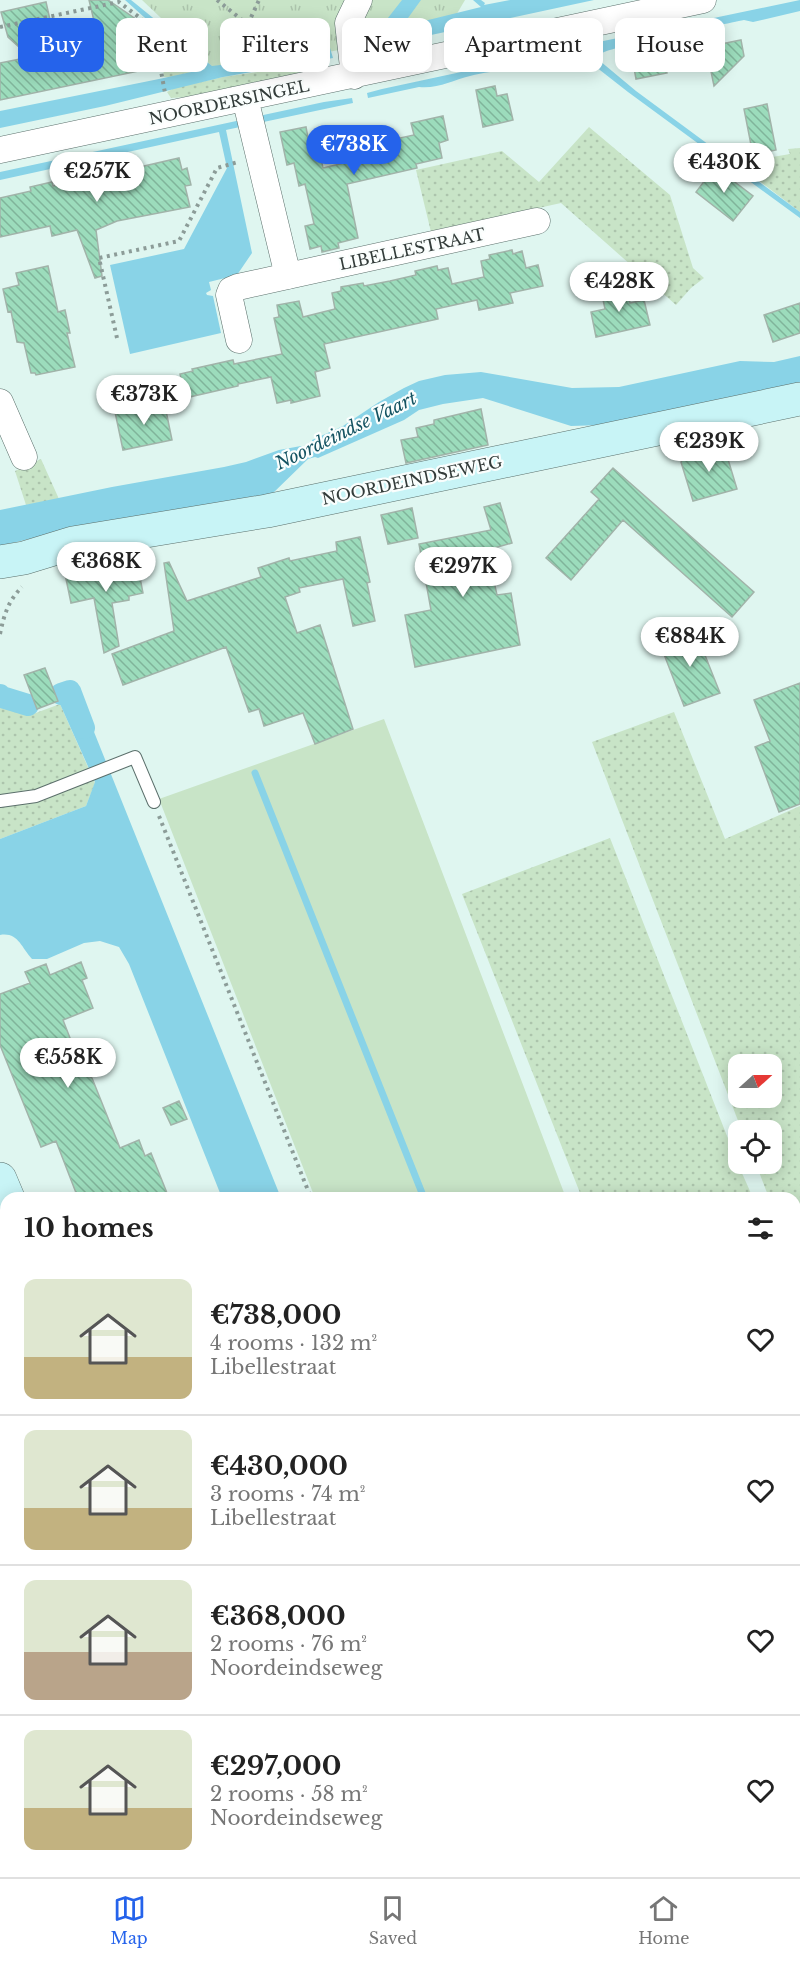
<!DOCTYPE html>
<meta charset="utf-8">
<style>
body{margin:0;font-family:"Libre Baskerville",serif;background:#f2f2f2;color:#222;height:100vh;display:flex;flex-direction:column;font-size:22px;white-space:nowrap}
*{box-sizing:border-box;margin:0}
p{font-size:20px;color:#767676}
.icon{flex:none;width:33px;height:33px;fill:none;stroke:currentColor;stroke-width:2;stroke-linecap:round;stroke-linejoin:round}
.map{position:relative;flex:1;overflow:hidden}
.details{position:absolute;left:0px;top:1192px;width:801px;height:686px;display:flex;flex-direction:column;background:#fff;border-radius:18px 18px 0 0;box-shadow:0 3px 15px #0003}
.details>*{flex:none}
.guide{position:absolute;left:18px;top:18px;width:765px;height:54px;display:flex;gap:12px}
.needle{width:39px;rotate:69deg}
.fabs{position:absolute;left:728px;top:1054px;display:grid;gap:12px}
.fabs a{display:grid;place-items:center;width:54px;height:54px;border-radius:12px;background:#fff;box-shadow:0 3px 15px #0003;font-size:30px}
.price{position:absolute;translate:-50% -51px;padding:0 14px;border-radius:21px;background:#fff;color:#222;font-size:20px;line-height:39px;filter:drop-shadow(0 2px 3px #0008)}
.price::after{content:'';position:absolute;left:50%;top:36px;width:18px;height:14px;margin-left:-9px;background:inherit;clip-path:polygon(0 0,100% 0,50% 100%)}
.price.active{background:#2563eb;color:#fff}
ul{padding:0;list-style:none}
li{display:flex;align-items:center;gap:18px;height:150px;padding:0 24px}
li+li{border-top:2px solid #e0e0e0}
li span{display:grid;place-items:center;flex:none;width:168px;height:120px;border-radius:12px;color:#555}
li>.icon{margin-inline-start:auto}
span .icon{width:72px;height:72px;fill:#fffc;stroke-width:1}
li b{font-size:26px}
h2{display:flex;justify-content:space-between;align-items:center;height:72px;padding:0 24px;font-size:26px}
.tag{padding:0 21px;border-radius:12px;background:#fff;box-shadow:0 3px 15px #0003;font-size:21px;line-height:54px}
.tag.active{background:#2563eb;color:#fff}
.tabs{display:flex;justify-content:space-around;align-items:center;height:84px;border-top:2px solid #e0e0e0;background:#fff;font-size:16px;color:#767676}
.tabs a{display:grid;justify-items:center;gap:3px}
.tabs .active{color:#2563eb}
.map>svg:first-child{display:block}
.grass{fill:url(#grass-dots);fill-rule:evenodd}
.park{fill:url(#park-tufts)}
.garden{fill:#c8e4c7}
.water{fill:#89d3e7}
.lines{fill:none;stroke-linecap:round;stroke-linejoin:round}
.stream{stroke:#89d3e7;stroke-width:7}
.canal{stroke:#89d3e7;stroke-width:22}
.building{fill:url(#building-back-hatch);stroke:#a1b3a9;stroke-width:1.5}
.lane-casing{stroke:#5b6f6b;stroke-width:14}
.street-casing{stroke:#5b6f6b;stroke-width:27}
.secondary-casing{stroke:#5b6f6b;stroke-width:34}
.path{stroke:#8c9c98;stroke-width:4;stroke-dasharray:3 4.5;stroke-linecap:butt}
.lane{stroke:#fff;stroke-width:12}
.street{stroke:#fff;stroke-width:26}
.secondary{stroke:#c8f4f6;stroke-width:33}
.labels{text-anchor:middle;dominant-baseline:central;stroke-width:4.5;stroke-linejoin:round;paint-order:stroke}
.street-label{font-size:16px;fill:#333c3a;stroke:#fafefd}
.water-label{font-size:18px;font-style:italic;fill:#145362;stroke:#fafefd}
</style>
<div class="map">
<svg width="800" height="1877" viewBox="0 0 800 1877">
<defs>
<pattern id="grass-dots" width="8" height="8" patternUnits="userSpaceOnUse" patternTransform="scale(1.5)"><rect width="8" height="8" fill="#c8e4c7"/><path d="M2 2h.1M6 6h.1" fill="none" stroke="#acc4ac" stroke-width="1.8" stroke-linecap="round"/></pattern>
<pattern id="park-tufts" width="24" height="20" patternUnits="userSpaceOnUse" patternTransform="scale(1.5)"><rect width="24" height="20" fill="#c8e4c7"/><path d="M3 7l-1-3M5 7V3M7 7l1-3M15 17l-1-3M17 17v-4M19 17l1-3" fill="none" stroke="#acc4ac"/></pattern>
<pattern id="building-back-hatch" width="6" height="6" patternUnits="userSpaceOnUse" patternTransform="scale(1.5)"><rect width="6" height="6" fill="#9cdcbc"/><path d="M-1 5l2 2M0 0l6 6M5-1l2 2" fill="none" stroke="#80b49a"/></pattern>
</defs>
<rect width="100%" height="100%" fill="#dff6f0"/>
<!-- grass -->
<path class="grass" d="M165 34 205 69 171 77H164L160 40Z
M291 67 300 74 202 96 171 98 167 92 174 88 223 77Z
M589 127 670 195 693 268 704 278 691 288 676 305 561 203 431 232 416 170 502 151 539 182Z
M800 148V212L736 163 790 154 788 149Z
M41 459 59 499 26 505 15 471Z
M60 704 95 783 86 806 0 839V707L33 714Z
M674 712 725 839 800 806V1276L795 1263V1198H769L756 1164H771V1131H742L592 742ZM738 1065H771V1098H738Z
M610 838 738 1164 753 1198H582L462 894Z
M0 1246 6 1261V1322L0 1307Z
M795 1304 800 1316V1764L795 1751Z"/>
<!-- park -->
<path class="park" d="M142 0H465L448 29 219 73Z"/>
<!-- garden -->
<path class="garden" d="M384 719 566 1198H315L159 799Z
M795 1801 800 1814V1877H581L579 1872H795Z"/>
<!-- water -->
<path class="water" d="M125 0H131L136 4 212 66 237 63 328 41 333 58 223 77 105 106 0 128V111L159 79 205 69 192 56 164 35Z
M402 0H421L408 18 412 24 481 7 473 0H481L485 3 484 5 510 0H594L380 46 377 32Z
M800 0V11L753 22 744 20C722 25 606 46 597 56L600 61 636 91 800 212V218L628 92 582 56 581 48 589 44Z
M503 63H514L516 65C502 71 485 72 470 76 453 80 438 89 419 87L368 98 367 93 382 89Z
M352 98 353 103 226 130 252 253 237 275 209 282 211 290 206 293 207 295 213 296 221 333 130 354 110 265 184 249 227 168 219 132 0 180V172L324 102Z
M800 356V383L602 425 571 426 483 398 443 404 419 410 404 420 318 458 315 457 308 459 271 495 66 530 0 546V510L112 487 224 467 246 462 279 450 301 446 304 449 312 446V440L343 426 379 402 404 388 419 381 445 375 481 372 572 388 619 387 740 361 774 362Z
M80 697 281 1198H222L129 964 119 947 100 941 84 943 47 959H32C21 947 18 932 0 935V839L86 806 95 782 60 704Z"/>
<g class="lines">
<!-- stream -->
<path class="stream" d="M255 773 424 1198
M693 1872 695 1877"/>
<!-- canal -->
<path class="canal" d="M61 694 70 691 84 728
M0 695 2 697 28 705"/>
</g>
<!-- building -->
<path class="building" d="M89 0H108L146 26 153 41 158 67 0 100V63L30 57 8 37 1 12 46 2 57 51 99 42Z
M741 40 744 56 714 86 706 47Z
M660 51 667 73 636 79 632 57Z
M495 86 497 96 507 94 513 120 483 127 476 90Z
M767 104 776 150 753 155 744 109Z
M443 116 448 140 439 143 442 158 416 164 417 168 347 184 358 238 338 243 339 248 322 252 321 246 310 249 305 226 314 224 305 184 299 186 294 163 287 165 280 132 306 127 309 143 317 141 323 168 365 158 363 146 414 135 411 123Z
M179 158 182 170 187 168 191 185 185 186 190 207 117 221 96 230 102 276 95 278 77 230 52 236 50 226 0 237V198L31 191 30 187 52 182 53 186 95 176 94 173 117 168 118 172Z
M715 167 753 196 733 221 696 192Z
M512 250 513 254 522 251 526 268 538 265 543 286 510 293 513 303 479 310 477 300 436 309 438 319 324 344 330 368 315 372 320 396 291 403V400L277 403 271 377 238 384V386L185 398 180 374 193 371 192 369 233 360 234 364 282 354 274 318 279 317 277 305 299 301 303 317 335 309 332 293 341 291V287L363 283 364 286 390 281 416 275 415 271 437 266 438 270 448 268 452 284 484 277 481 261 490 259 489 255Z
M48 266 58 312 65 310 70 333H67L75 367 36 375 35 373H31L24 343 17 342 11 311 8 312 3 289 19 285 16 273Z
M626 285 630 303 644 300 650 325 596 337 591 312 605 309 601 290Z
M800 303V333L773 342 764 315Z
M164 401 172 440 123 450 115 412Z
M481 409 488 445 406 463 401 440 418 437 416 428 434 424V420Z
M721 436 737 489 693 501 681 462 687 453 694 456 712 450Z
M613 468 754 592 732 617 623 520 571 580 546 558 599 499 591 492Z
M500 503 512 543 487 550 497 595 511 593 520 645 415 667 405 615 431 610 419 544 491 530 484 507Z
M412 508 418 538 388 544 381 515Z
M360 537 370 582 367 583 375 621 353 626 343 579 299 588 300 592 285 597 297 633 320 625 353 729 315 744 303 713 264 726 259 709 249 712 226 647 123 685 112 654 174 631 164 563 169 562 187 601 261 577 258 568 289 558 290 561 337 551 336 542Z
M133 552H135L143 593 129 596V600L112 603 119 646 104 653 94 598 71 603 65 574 123 563Z
M695 630 720 693 684 706 660 644Z
M45 668 58 701 37 709 24 675Z
M800 683V804L779 812 755 747 770 741 754 700Z
M81 962 87 978 82 980 93 1008 63 1020 84 1074 92 1078 120 1148 139 1140 145 1156 151 1153 169 1198H78L56 1141 41 1147 0 1045V994L30 983 25 972 46 964 50 975Z
M179 1101 187 1119 171 1125 163 1108Z"/>
<g class="lines">
<!-- lane casing -->
<g class="lane-casing">
<path id="lane" d="M0 801 36 796 135 757 154 802
M0 1229 6 1227
M374 1877 384 1873"/>
</g>
<!-- street casing -->
<g class="street-casing">
<path id="street" d="M354 76 348 23 359 0
M245 98 288 276
M0 150 703 0
M239 340 229 295 231 290 238 287 537 221
M0 402 24 457"/>
</g>
<!-- secondary casing -->
<g class="secondary-casing">
<path id="secondary" d="M0 562 24 558 73 543 267 511 800 399
M0 1179 8 1198
M277 1872 279 1877"/>
</g>
<!-- path -->
<path class="path" d="M217 0 296 63
M248 24 259 0
M0 27 119 2 148 24 155 38 165 93
M117 338 99 258 179 241 217 168 238 162
M0 634C4 615 8 601 22 587
M159 816 311 1198
M0 1368 6 1365
M0 1445 6 1442
M0 1522 6 1520
M0 1660 6 1657
M579 1872 581 1877
M0 1876 10 1872
M193 1877 205 1872"/>
<!-- lane -->
<use href="#lane" class="lane"/>
<!-- street -->
<use href="#street" class="street"/>
<!-- secondary -->
<use href="#secondary" class="secondary"/>
</g>
<g class="labels">
<!-- street labels -->
<g class="street-label">
<text transform="translate(229 102) rotate(-12)">NOORDERSINGEL</text>
<text transform="translate(412 249) rotate(-12)">LIBELLESTRAAT</text>
<text transform="translate(412 480) rotate(-12)">NOORDEINDSEWEG</text>
</g>
<!-- water labels -->
<g class="water-label">
<text transform="translate(346 431) rotate(-26)">Noordeindse Vaart</text>
</g>
</g>
</svg>
<div class="fabs">
<a><svg class="needle" viewBox="-14 -14 28 28"><path d="M0-13l5 13h-10z" fill="#e53935"/><path d="M0 13l5-13h-10z" fill="#767676"/></svg></a>
<a><svg class="icon" aria-label="locate" viewBox="0 0 24 24"><circle cx="12" cy="12" r="6"/><path d="M12 2v4M12 18v4M2 12h4M18 12h4"/></svg></a>
</div>
<b class="price active" style="left:354px;top:176px">€738K</b>
<b class="price" style="left:724px;top:194px">€430K</b>
<b class="price" style="left:97px;top:203px">€257K</b>
<b class="price" style="left:619px;top:313px">€428K</b>
<b class="price" style="left:144px;top:426px">€373K</b>
<b class="price" style="left:709px;top:473px">€239K</b>
<b class="price" style="left:106px;top:593px">€368K</b>
<b class="price" style="left:463px;top:598px">€297K</b>
<b class="price" style="left:690px;top:668px">€884K</b>
<b class="price" style="left:68px;top:1089px">€558K</b>
<div class="guide">
<a class="tag active">Buy</a>
<a class="tag">Rent</a>
<a class="tag">Filters</a>
<a class="tag">New</a>
<a class="tag">Apartment</a>
<a class="tag">House</a>
</div>
<section class="details">
<h2>10 homes<svg class="icon" aria-label="filters" viewBox="0 0 24 24"><path d="M4 7h16M4 17h16"/><circle cx="9" cy="7" r="2"/><circle cx="15" cy="17" r="2"/></svg></h2>
<ul>
<li><span style="background:linear-gradient(#dfe7d0 65%,#c2b280 0)"><svg class="icon" aria-label="home" viewBox="0 0 24 24"><path d="M3 11l9-7 9 7M6 9v11h12V9"/></svg></span><div><b>€738,000</b><p>4 rooms · 132 m²</p><p>Libellestraat</p></div><svg class="icon" aria-label="heart" viewBox="0 0 24 24"><path d="M12 20l-8-8c-3-5 5-10 8-4 3-6 11-1 8 4z"/></svg></li>
<li><span style="background:linear-gradient(#dfe7d0 65%,#c2b280 0)"><svg class="icon" aria-label="home" viewBox="0 0 24 24"><path d="M3 11l9-7 9 7M6 9v11h12V9"/></svg></span><div><b>€430,000</b><p>3 rooms · 74 m²</p><p>Libellestraat</p></div><svg class="icon" aria-label="heart" viewBox="0 0 24 24"><path d="M12 20l-8-8c-3-5 5-10 8-4 3-6 11-1 8 4z"/></svg></li>
<li><span style="background:linear-gradient(#dfe7d0 60%,#b9a48a 0)"><svg class="icon" aria-label="home" viewBox="0 0 24 24"><path d="M3 11l9-7 9 7M6 9v11h12V9"/></svg></span><div><b>€368,000</b><p>2 rooms · 76 m²</p><p>Noordeindseweg</p></div><svg class="icon" aria-label="heart" viewBox="0 0 24 24"><path d="M12 20l-8-8c-3-5 5-10 8-4 3-6 11-1 8 4z"/></svg></li>
<li><span style="background:linear-gradient(#dfe7d0 65%,#c2b280 0)"><svg class="icon" aria-label="home" viewBox="0 0 24 24"><path d="M3 11l9-7 9 7M6 9v11h12V9"/></svg></span><div><b>€297,000</b><p>2 rooms · 58 m²</p><p>Noordeindseweg</p></div><svg class="icon" aria-label="heart" viewBox="0 0 24 24"><path d="M12 20l-8-8c-3-5 5-10 8-4 3-6 11-1 8 4z"/></svg></li>
</ul>
</section>
</div>
<nav class="tabs">
<a class="active"><svg class="icon" aria-label="map" viewBox="0 0 24 24"><path d="M3 6l6-2 6 2 6-2v14l-6 2-6-2-6 2zM9 4v14M15 6v14"/></svg>Map</a>
<a><svg class="icon" aria-label="saved" viewBox="0 0 24 24"><path d="M7 4h10v16l-5-4-5 4z"/></svg>Saved</a>
<a><svg class="icon" aria-label="home" viewBox="0 0 24 24"><path d="M3 11l9-7 9 7M6 9v11h12V9"/></svg>Home</a>
</nav>
